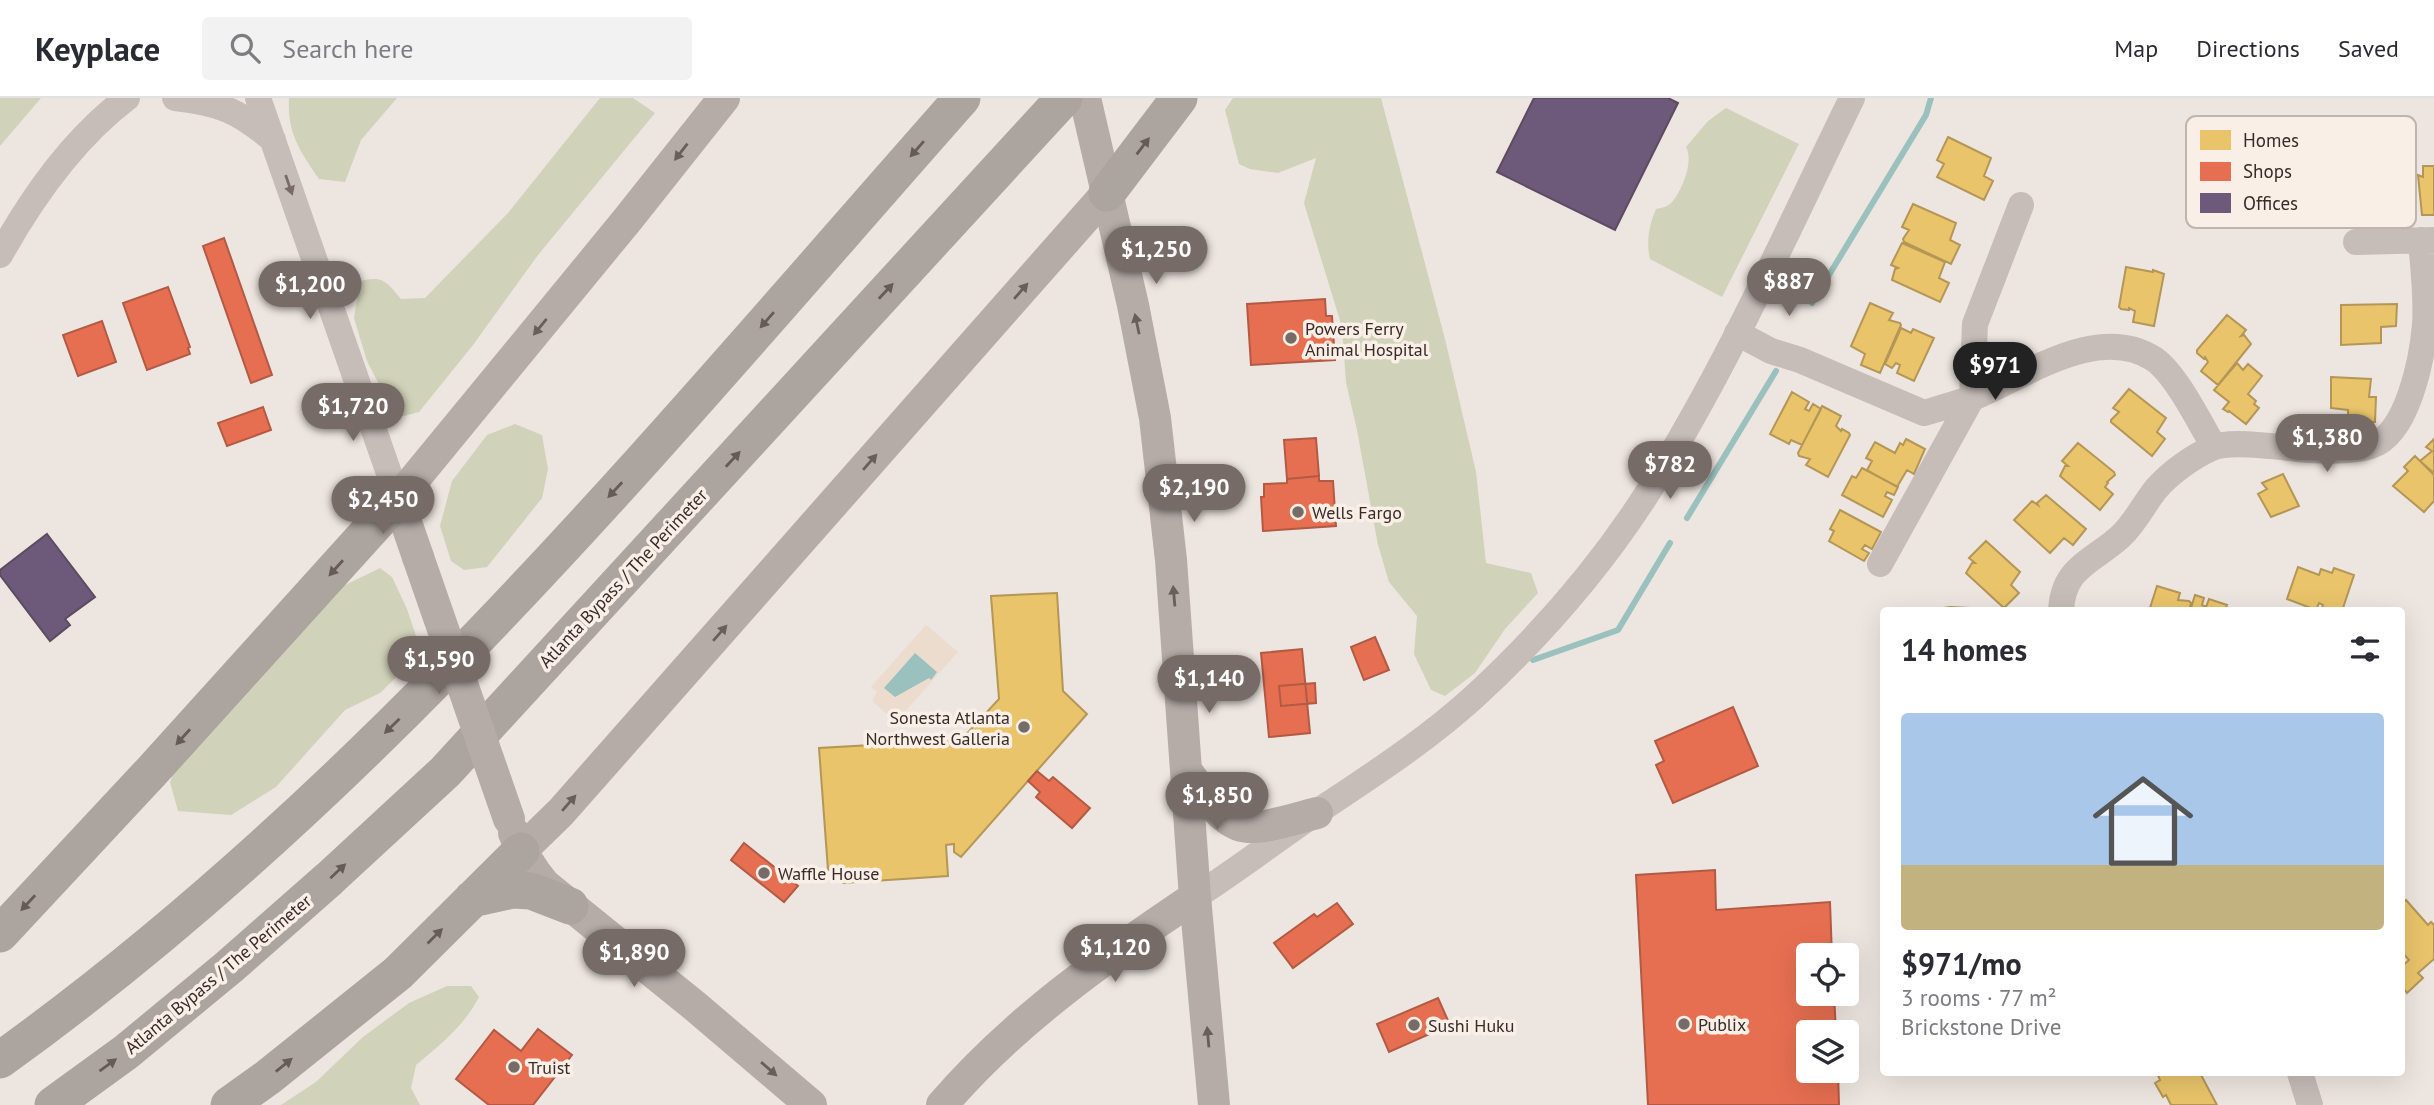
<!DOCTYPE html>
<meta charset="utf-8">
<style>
body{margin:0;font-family:"PT Sans",sans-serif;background:#f2f2f3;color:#2b2b33;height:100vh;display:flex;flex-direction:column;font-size:26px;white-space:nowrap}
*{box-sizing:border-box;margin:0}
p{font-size:23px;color:#7c7c81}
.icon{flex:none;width:38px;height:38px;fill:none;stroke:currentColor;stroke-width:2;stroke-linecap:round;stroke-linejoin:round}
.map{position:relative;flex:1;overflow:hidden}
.panel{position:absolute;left:1880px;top:509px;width:525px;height:469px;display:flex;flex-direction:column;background:#fff;border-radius:7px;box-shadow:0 7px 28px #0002}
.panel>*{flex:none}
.buttons{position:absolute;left:1796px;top:845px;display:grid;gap:14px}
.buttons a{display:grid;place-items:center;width:63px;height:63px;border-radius:7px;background:#fff;box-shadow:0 7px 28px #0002;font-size:35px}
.price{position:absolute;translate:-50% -60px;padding:0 16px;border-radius:24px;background:#776b68;color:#fff;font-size:23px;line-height:46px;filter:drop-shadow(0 2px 4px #0008)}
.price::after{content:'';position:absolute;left:50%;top:42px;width:21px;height:16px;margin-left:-10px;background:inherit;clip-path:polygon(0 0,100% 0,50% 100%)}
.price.selected{background:#222;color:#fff}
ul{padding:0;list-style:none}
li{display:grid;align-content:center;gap:14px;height:371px;padding:0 21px}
li span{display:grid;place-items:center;height:217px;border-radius:7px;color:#555}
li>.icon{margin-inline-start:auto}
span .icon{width:126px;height:126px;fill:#fffc;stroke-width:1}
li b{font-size:30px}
h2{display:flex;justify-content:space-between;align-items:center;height:84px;padding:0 21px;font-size:30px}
header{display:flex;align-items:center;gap:42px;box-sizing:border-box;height:98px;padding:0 35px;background:#fff;border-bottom:2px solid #e1e1e2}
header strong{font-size:33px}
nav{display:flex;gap:38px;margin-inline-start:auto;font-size:24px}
.search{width:490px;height:63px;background:#f2f2f3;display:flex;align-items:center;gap:18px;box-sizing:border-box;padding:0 24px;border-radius:7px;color:#7c7c81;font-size:26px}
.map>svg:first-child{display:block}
.green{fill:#d0d2b9}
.plaza{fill:#ecdcce}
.water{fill:#9ac1bd}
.homes{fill:#e9c46a;stroke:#b49656;stroke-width:2}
.shops{fill:#e76f51;stroke:#b25a44;stroke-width:2}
.offices{fill:#6d597a;stroke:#5d4b61;stroke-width:2}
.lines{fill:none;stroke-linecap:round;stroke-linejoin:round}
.stream{stroke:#9ac1bd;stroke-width:6}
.minor{stroke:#c6bdb9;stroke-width:26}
.major{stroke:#b5aca8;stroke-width:32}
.highway{stroke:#aca49f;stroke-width:37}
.major-bridge{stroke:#b5aca8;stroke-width:32}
.oneway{fill:#665b57}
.oneway2{fill:#695e5b}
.oneway3{fill:#776c69}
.poi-dot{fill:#776b68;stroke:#faefe6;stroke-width:2.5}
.labels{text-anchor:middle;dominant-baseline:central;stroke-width:7;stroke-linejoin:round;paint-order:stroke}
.poi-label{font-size:18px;fill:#372a27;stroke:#faefe6;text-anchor:start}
.street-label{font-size:18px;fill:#372a27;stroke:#faefe6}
.key{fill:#faefe6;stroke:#c0b4ad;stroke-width:2}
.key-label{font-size:19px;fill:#372a27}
</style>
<header>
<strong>Keyplace</strong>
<div class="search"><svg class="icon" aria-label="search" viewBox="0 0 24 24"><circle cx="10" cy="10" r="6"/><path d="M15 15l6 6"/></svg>Search here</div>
<nav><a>Map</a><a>Directions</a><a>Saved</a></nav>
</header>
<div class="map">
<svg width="2434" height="1007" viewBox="0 0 2434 1007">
<rect width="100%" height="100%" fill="#ede5e0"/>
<!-- green -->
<path class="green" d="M0 0H41L0 48Z
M289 0H397L361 42 345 84 319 81C300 53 287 35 289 0Z
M600 0H633L655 15 538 157 473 247 419 314 396 320 367 263 354 220 360 183C383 177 387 184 401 201L425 200 508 115Z
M1233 0H1381L1445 241 1476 374 1486 465 1531 475 1538 495 1505 531 1475 575 1445 598 1431 592 1414 556 1417 518 1389 484 1378 447 1357 332 1346 284 1342 229 1304 105 1316 60 1278 75 1250 71 1239 66 1225 12Z
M1726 10 1799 46 1722 199 1650 161C1646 144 1649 127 1656 111 1661 110 1668 109 1672 104 1682 93 1694 63 1686 49L1708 23Z
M515 326 542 337 548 371 542 400 487 469 464 472 451 463 440 428 452 383 487 337Z
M380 470 392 479 407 511 419 547 412 564 380 595 345 612 276 689 231 717 178 713 170 684 178 663 337 491Z
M447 888H471L479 899C464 928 440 947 416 967L411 990 420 1007H281L316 984 363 939 409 905Z"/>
<!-- plaza -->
<path class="plaza" d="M926 527 958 554 899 620 893 621 873 604 874 599 877 594 871 589Z"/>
<!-- water -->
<path class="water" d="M915 555 937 574 931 582 929 580 895 599 884 590Z"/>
<!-- homes -->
<path class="homes" d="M1948 39 1991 60 1984 78 1993 83 1984 102 1937 79 1944 66 1937 62Z
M2423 68H2434V117H2422L2418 77 2423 79Z
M1913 106 1956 125 1950 142 1960 147 1951 166 1904 144 1903 141 1909 132 1902 129Z
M1902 145 1945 164 1939 180 1949 185 1940 204 1892 182 1895 171 1898 170 1891 167Z
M2126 169 2153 174V172L2164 176 2154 228 2133 224 2135 213 2129 210V212L2121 211 2119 209Z
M1870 205 1893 215 1889 222 1900 225 1901 227 1880 275 1861 267 1865 256 1851 248Z
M2397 206 2396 228 2381 229V245L2341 247V207Z
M2227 217 2246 232 2241 238 2244 237 2251 246 2218 287 2201 273 2208 264 2205 259 2204 261 2197 255V252Z
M1901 230 1911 235 1913 231 1934 240 1914 283 1897 275 1900 267 1896 265 1892 270 1885 266Z
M2237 265 2243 272 2248 266 2262 278 2248 296 2256 303 2254 306 2259 310 2246 326 2229 313 2228 314 2223 311 2229 304 2214 292Z
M2331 279 2371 281 2369 299H2376L2375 324H2348V312L2331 310Z
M2129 291 2166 320 2157 334 2165 341 2152 358 2111 324V322L2119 314 2113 310Z
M1792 294 1809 304 1805 311 1809 313 1813 306 1821 311 1802 347 1791 342 1789 346 1770 336Z
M1822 308 1841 318 1836 328 1841 333 1842 331 1849 335 1850 337 1828 379 1806 367 1810 361 1799 358 1798 355Z
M1906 341 1925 351 1914 376 1907 372 1897 389 1867 372 1872 363 1866 360 1875 344 1895 355 1900 345 1903 347Z
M2434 341V375L2420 363 2432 353 2426 349Z
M2078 345 2114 374 2115 377 2107 384 2108 385 2105 389 2113 396 2100 412 2060 378 2065 368H2068L2062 363Z
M2415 358 2434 377V403L2424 414 2393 388 2408 373 2404 369Z
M1862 370 1898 389 1894 397 1887 394 1885 398 1892 402 1883 419 1842 397 1852 378 1856 380Z
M2283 376 2299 408 2271 419 2258 396 2267 391 2262 385Z
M2046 397 2086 431 2073 447 2064 440 2050 455 2014 422 2032 403 2038 407 2037 405Z
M1840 412 1881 434 1872 451 1865 447 1862 451 1869 455 1864 463 1829 443 1834 433 1830 431Z
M1986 443 2020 474 2011 487 2019 495 2004 510 1966 475 1972 465H1975L1969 460Z
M2298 469 2319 477 2321 471 2332 475 2334 470 2354 477 2342 513H2321L2323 507 2319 505 2316 512 2287 501Z
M2157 488 2180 495 2178 502 2189 503 2191 505 2189 513H2149Z
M1057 495 1063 593 1087 616 961 759 954 754V746L946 747 948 778 843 785 842 772H828L819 650 961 642 999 601 991 498Z
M2195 497 2204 500 2202 507 2206 509 2209 501 2227 507 2225 513H2190Z
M1950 509 1990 511 1992 513H1943V510Z
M2406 802 2428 827 2431 824 2434 827V861L2418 875 2423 880 2407 895 2401 887V869L2409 862 2401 853V806Z
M2157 975H2200L2217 1007H2171L2166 997 2163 999 2155 985 2160 982Z"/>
<!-- shops -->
<path class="shops" d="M224 140 272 277 251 285 203 148Z
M168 189 190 249 188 250 190 256 147 272 123 205Z
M1325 201 1326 218H1332L1335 262 1251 267 1247 206Z
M102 223 116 264 78 278 63 237Z
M263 309 271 332 227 348 218 325Z
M1316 340 1319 378 1287 381 1284 342Z
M1319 378V383H1333L1336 428 1263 433 1261 399H1264V386L1287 385V381Z
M1375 539 1389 572 1364 582 1351 549Z
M1302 551 1310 635 1269 639 1261 555Z
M1315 585 1316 605 1281 608 1279 588Z
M1733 609 1758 668 1673 705 1656 667 1664 663 1655 643Z
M1037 673 1049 683 1053 679 1090 710 1072 730 1036 699 1040 694 1028 683Z
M744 745 798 788 784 804 731 762Z
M1715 772 1716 812 1830 804 1832 858H1808V896H1834L1836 934H1808V973H1838L1839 1007H1648L1636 777Z
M1337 805 1353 826 1293 870 1274 845 1314 816 1317 819Z
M1438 900 1450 927 1389 954 1377 926Z
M538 931 572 957 533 1007H489L456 981 494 932 521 953Z"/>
<!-- offices -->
<path class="offices" d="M1534 0H1668L1678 5 1615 132 1497 74Z
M47 436 95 499 65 521 70 527 50 543 0 477V472Z"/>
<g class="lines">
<!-- stream -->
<path class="stream" d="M1812 205 1926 17 1931 0
M1687 420 1776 273
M1533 562 1618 532 1670 445"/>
<!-- minor -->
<path class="minor" d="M175 0C220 5 239 13 273 42
M258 0 398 401
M2356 144 2434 142
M0 157C33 98 73 41 127 0
M1737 235 1771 253 1800 262 1924 315C1941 310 1959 305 1975 299 2027 277 2099 225 2154 261 2176 276 2200 325 2214 349
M1880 466 1972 300 1975 226 2021 107
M2061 513C2063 468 2093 464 2121 438 2135 425 2144 406 2156 391 2170 375 2192 359 2212 350 2231 341 2284 350 2307 352 2327 353 2351 354 2371 348 2408 336 2422 261 2425 227 2427 199 2423 170 2421 142
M1195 799C1237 772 1276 742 1317 714 1371 678 1427 642 1475 598 1541 537 1602 467 1650 391 1728 267 1788 131 1852 0
M2300 975 2310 1007"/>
<!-- major -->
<path class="major" d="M1085 0 1133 207 1155 320 1171 462 1195 799 1214 1007
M418 459 398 401 628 121 724 0
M1186 672C1236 742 1238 736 1317 715
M514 735C522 755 531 771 545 787L696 909 811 1007
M521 753 561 714 1107 95
M942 1007C1014 923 1104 860 1195 799"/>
<!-- highway -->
<path class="highway" d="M1107 95 1179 0
M472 801 513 792 531 793 570 808
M0 836 152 673 398 401
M0 962C371 696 662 339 962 0
M53 1007 126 954 229 869 329 781 445 674 1064 0
M229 1007 267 980 398 875 521 753"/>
<!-- major-bridge -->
<path class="major-bridge" d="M418 459 509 721"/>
</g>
<!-- one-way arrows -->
<defs><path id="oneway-solid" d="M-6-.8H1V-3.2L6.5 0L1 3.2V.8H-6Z" transform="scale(1.75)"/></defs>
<g class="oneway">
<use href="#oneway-solid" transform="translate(1143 48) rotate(-53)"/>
<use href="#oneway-solid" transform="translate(917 51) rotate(131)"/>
<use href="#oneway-solid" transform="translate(886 193) rotate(-47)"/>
<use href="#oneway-solid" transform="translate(767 222) rotate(131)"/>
<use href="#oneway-solid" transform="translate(733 361) rotate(-47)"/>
<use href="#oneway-solid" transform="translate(615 392) rotate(133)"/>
<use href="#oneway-solid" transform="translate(336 470) rotate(132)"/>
<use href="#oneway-solid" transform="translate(392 628) rotate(136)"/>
<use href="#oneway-solid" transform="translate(183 639) rotate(132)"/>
<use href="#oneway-solid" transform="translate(338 773) rotate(-43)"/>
<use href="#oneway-solid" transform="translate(28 805) rotate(133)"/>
<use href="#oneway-solid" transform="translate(435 838) rotate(-45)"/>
<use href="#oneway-solid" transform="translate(108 967) rotate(-36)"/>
<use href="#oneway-solid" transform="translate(284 967) rotate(-39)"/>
</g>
<g class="oneway2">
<use href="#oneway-solid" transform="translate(681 54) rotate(128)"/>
<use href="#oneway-solid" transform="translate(1021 193) rotate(-49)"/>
<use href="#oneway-solid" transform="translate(1137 226) rotate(-102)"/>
<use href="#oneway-solid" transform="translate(540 229) rotate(129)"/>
<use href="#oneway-solid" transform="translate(870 364) rotate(-49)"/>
<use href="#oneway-solid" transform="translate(1174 498) rotate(-95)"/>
<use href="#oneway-solid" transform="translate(720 535) rotate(-49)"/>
<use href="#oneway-solid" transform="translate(569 705) rotate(-49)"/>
<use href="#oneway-solid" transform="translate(1208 939) rotate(-95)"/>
<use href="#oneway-solid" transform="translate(769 971) rotate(41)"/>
</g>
<use class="oneway3" href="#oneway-solid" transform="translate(289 87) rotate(71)"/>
<!-- markers -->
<g class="poi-dot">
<circle cx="1291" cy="240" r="7"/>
<circle cx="1298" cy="414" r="7"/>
<circle cx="1024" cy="629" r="7"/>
<circle cx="764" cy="775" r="7"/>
<circle cx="1684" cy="926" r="7"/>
<circle cx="1414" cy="927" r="7"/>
<circle cx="514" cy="969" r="7"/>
</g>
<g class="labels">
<!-- poi labels -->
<g class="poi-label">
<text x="1305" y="230">Powers Ferry<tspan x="1305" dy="21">Animal Hospital</tspan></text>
<text x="1312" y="414">Wells Fargo</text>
<text x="1010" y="619" text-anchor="end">Sonesta Atlanta<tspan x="1010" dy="21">Northwest Galleria</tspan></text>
<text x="778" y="775">Waffle House</text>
<text x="1698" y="926">Publix</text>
<text x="1428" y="927">Sushi Huku</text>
<text x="528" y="969">Truist</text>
</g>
<!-- street labels -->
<g class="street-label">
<text transform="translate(623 480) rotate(-47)">Atlanta Bypass / The Perimeter</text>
<text transform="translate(218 876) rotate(-40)">Atlanta Bypass / The Perimeter</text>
</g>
</g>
<!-- legend -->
<rect x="2186" y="18" width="230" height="112" rx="10" class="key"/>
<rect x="2200" y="32" width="31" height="20" fill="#e9c46a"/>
<rect x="2200" y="64" width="31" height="19" fill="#e76f51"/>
<rect x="2200" y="95" width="31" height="20" fill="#6d597a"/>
<g class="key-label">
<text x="2243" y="49">Homes</text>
<text x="2243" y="80">Shops</text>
<text x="2243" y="112">Offices</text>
</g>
</svg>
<div class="buttons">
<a><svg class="icon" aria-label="locate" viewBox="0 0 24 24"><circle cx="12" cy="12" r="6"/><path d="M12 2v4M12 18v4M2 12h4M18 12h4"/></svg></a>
<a><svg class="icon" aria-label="layers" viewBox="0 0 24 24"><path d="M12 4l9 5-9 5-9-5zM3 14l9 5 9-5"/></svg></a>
</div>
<b class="price" style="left:1156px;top:188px">$1,250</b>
<b class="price" style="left:1789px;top:220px">$887</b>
<b class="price" style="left:310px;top:223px">$1,200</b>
<b class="price selected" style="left:1995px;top:304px">$971</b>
<b class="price" style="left:353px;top:345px">$1,720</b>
<b class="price" style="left:2327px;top:376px">$1,380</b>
<b class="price" style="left:1670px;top:403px">$782</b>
<b class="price" style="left:1194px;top:426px">$2,190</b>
<b class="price" style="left:383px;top:438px">$2,450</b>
<b class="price" style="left:439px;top:598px">$1,590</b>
<b class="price" style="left:1209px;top:617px">$1,140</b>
<b class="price" style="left:1217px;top:734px">$1,850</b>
<b class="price" style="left:1115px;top:886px">$1,120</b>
<b class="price" style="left:634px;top:891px">$1,890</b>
<section class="panel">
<h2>14 homes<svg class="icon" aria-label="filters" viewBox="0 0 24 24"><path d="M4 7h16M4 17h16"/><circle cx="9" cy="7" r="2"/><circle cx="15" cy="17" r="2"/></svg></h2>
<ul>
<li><span style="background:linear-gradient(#a9c7e8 70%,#c2b280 0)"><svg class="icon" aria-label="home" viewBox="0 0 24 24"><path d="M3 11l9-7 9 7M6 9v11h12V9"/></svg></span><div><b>$971/mo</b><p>3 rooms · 77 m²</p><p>Brickstone Drive</p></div></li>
</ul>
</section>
</div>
